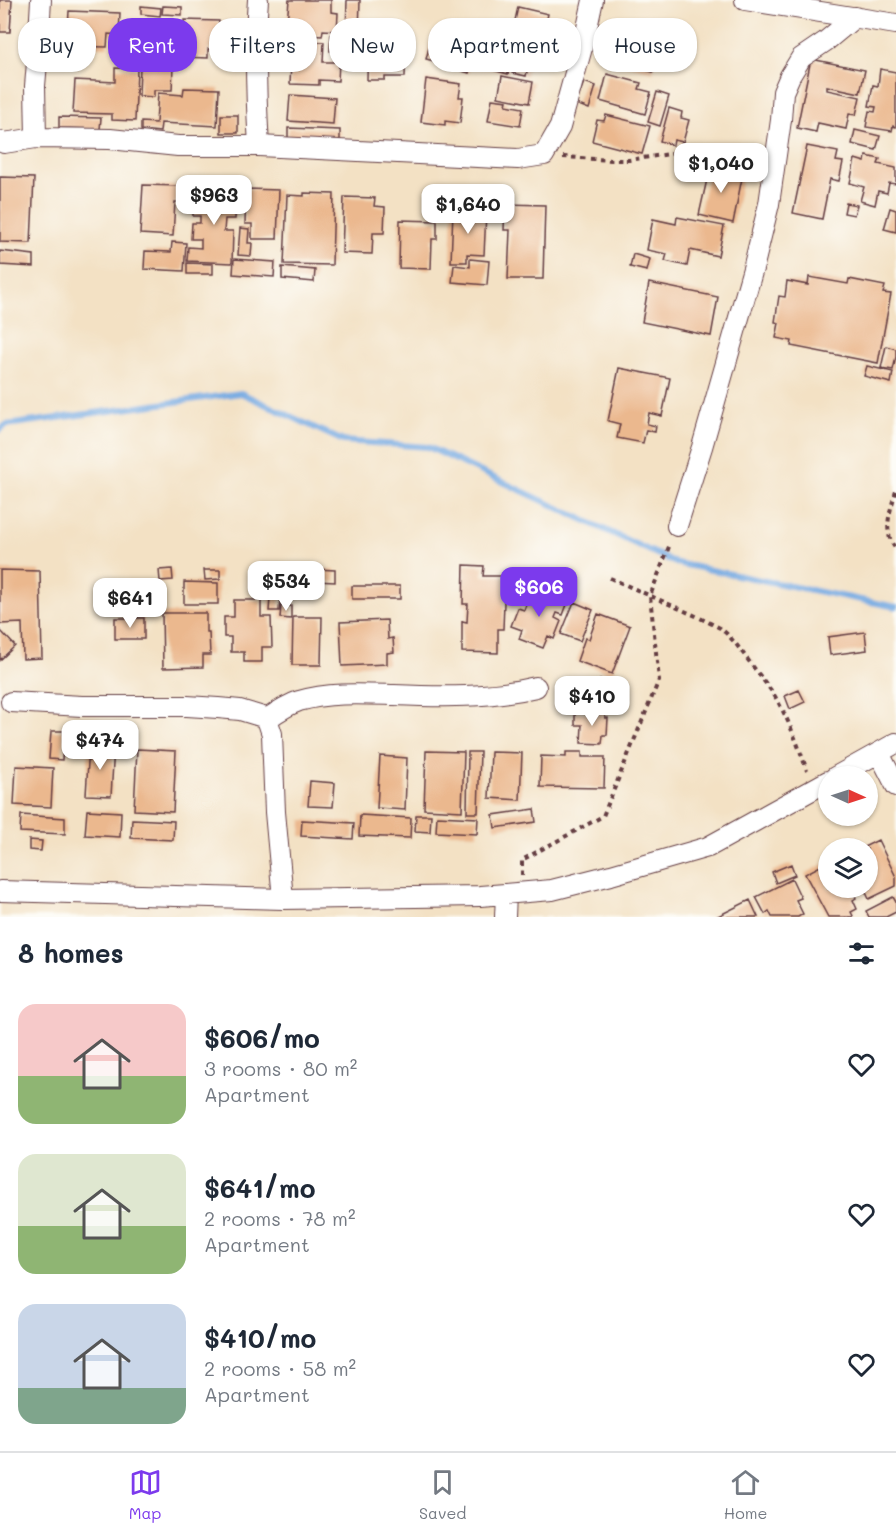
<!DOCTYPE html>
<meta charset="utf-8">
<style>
body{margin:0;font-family:Mali,sans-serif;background:#f6f6f7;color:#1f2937;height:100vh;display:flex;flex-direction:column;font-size:22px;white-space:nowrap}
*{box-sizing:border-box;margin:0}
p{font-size:20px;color:#747a83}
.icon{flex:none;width:33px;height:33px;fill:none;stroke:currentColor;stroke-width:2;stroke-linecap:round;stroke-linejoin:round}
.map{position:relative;height:917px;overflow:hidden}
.side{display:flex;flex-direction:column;background:#fff;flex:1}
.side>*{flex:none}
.top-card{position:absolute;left:18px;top:18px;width:861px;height:54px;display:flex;gap:12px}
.needle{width:39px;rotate:93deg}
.fabs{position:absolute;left:818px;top:766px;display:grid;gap:12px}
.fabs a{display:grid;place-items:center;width:60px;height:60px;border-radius:50%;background:#fff;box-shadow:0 2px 4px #0004;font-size:30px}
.price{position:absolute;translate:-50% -51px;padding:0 14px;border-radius:12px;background:#fff;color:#222;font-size:20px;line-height:39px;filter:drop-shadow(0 2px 3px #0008)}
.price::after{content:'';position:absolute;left:50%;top:36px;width:18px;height:14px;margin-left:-9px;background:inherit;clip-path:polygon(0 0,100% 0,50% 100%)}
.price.selected{background:#7c3aed;color:#fff}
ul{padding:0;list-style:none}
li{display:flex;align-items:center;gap:18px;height:150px;padding:0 18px}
li span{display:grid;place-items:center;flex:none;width:168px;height:120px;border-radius:18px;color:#555}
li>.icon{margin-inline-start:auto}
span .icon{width:72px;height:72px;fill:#fffc;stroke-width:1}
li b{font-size:26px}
h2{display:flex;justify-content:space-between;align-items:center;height:72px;padding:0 18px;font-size:26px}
.tag{padding:0 21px;border-radius:24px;background:#fff;box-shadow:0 2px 4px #0004;font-size:21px;line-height:54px}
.tag.selected{background:#7c3aed;color:#fff}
.menu{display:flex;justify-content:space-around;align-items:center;height:84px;border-top:2px solid #e0e1e3;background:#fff;font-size:16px;color:#747a83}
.menu a{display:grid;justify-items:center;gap:3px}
.menu .selected{color:#7c3aed}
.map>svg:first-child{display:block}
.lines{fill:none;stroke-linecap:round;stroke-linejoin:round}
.stream{stroke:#75a9e1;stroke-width:6}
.building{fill:#ebb88e}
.minor-casing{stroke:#633c42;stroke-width:22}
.path{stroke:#633c42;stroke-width:4;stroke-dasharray:4.5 4.5;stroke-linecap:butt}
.minor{stroke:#fff;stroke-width:20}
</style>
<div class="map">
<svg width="896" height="917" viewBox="0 0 896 917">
<rect width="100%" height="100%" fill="#fdfcf7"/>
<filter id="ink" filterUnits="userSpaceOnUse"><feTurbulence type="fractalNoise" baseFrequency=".0167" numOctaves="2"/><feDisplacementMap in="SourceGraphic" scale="12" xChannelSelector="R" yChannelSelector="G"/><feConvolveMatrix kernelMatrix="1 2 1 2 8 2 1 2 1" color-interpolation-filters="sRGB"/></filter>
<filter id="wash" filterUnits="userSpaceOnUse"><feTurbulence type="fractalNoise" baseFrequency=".008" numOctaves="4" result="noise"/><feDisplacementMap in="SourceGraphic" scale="24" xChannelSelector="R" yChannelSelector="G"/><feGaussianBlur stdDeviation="1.35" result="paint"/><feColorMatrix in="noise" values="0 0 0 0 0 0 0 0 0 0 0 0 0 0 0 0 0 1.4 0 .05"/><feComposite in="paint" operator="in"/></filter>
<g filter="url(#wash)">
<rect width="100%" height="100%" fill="#f3e1c4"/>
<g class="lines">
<!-- stream -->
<path class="stream" d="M0 430 6 425 241 393 343 441 428 447 676 563 896 607"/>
</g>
<g id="blocks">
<!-- building -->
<path class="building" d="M0 0H12L10 32H0Z
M289 0H331V12L338 13 337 31 323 30 322 36 292 34 293 24H287Z
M347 0H360L359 33 346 32Z
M141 6 161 8 160 16 141 14Z
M163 6 182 7V15L162 14Z
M518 7 548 14 538 59 508 52Z
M69 11 120 13 119 35 108 34 107 47 67 46Z
M184 20 219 21 218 49H208V58L153 56 154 21 176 22V29H184Z
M368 31H406L405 77H385V80H367Z
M617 32 644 39 643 42 654 45 652 54 657 56 653 72 605 59 609 43 614 44Z
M433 33 453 38 446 64 426 59Z
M331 35 362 37 361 58H350V52L330 51Z
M292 41 324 42 323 62H339L338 81 319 80V85L290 84Z
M456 41 476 46 469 73 449 67Z
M483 50 512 59 508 74 478 66Z
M515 59 529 63 526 76 512 73Z
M811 59 865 70 860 93 827 86V90L860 97 856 115 849 114 846 129 818 123 816 132 797 128Z
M140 66H173L172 90H154V97L139 96Z
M115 68 137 69 135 121 112 120V114L73 113 75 80 115 82Z
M880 69 896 72V127L893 126 892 131 866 127 869 111 875 112 876 107 869 106 873 85 878 86Z
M607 74 641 83 639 89 651 92 645 114 600 101Z
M502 76 533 82 529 103 498 97Z
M426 79 461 84 459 97H463L460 123 445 121V125L421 122Z
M584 82 596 86 589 109 576 104Z
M184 88 219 89 217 126 161 123 160 132 141 130V122L156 123 158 93 183 95Z
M657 92 669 96 660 126 648 122Z
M290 95 335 98 333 124 288 121Z
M492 99 507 101 506 105 523 108 520 126 488 121Z
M669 108 682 112 681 118 689 120 683 142 674 140 673 145 660 141Z
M221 115H238V133H221Z
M606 115 650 126 642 154 592 141 597 120 604 121Z
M59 117 101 118 100 129 59 128Z
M288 128 340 130V141L288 139Z
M855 130 880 136 876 150 852 144Z
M807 146 838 152 836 161 843 162 839 181 830 179 822 219 793 213Z
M866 156 880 159 878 164 896 168V184L889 183 887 193 878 191 875 205 860 201 864 187 850 183 855 159 865 162Z
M710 166 743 173 733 223 699 215Z
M0 177 34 178 31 243 0 242Z
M143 185 181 186 180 202H175L173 236 140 234Z
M215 185 236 186 235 219H225L224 231H233L232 263 187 261 188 247 201 248V239H191L192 223H200V216H193V200H200V192H214Z
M246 189 279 190 277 239H252V224H245Z
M304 193 334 194 332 265 284 264 287 195 304 196Z
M344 197 375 198 374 206 385 207 384 233H373L372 254 342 253Z
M846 203 857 205 854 215 844 213Z
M505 204 545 205 543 279H508L510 230H504Z
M890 208 896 210V232L884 229Z
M453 211 486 212 484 255 467 254V262H451Z
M677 217 724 226 718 256 690 250 687 266 665 261 667 254 647 250 653 219 676 224Z
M400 220 437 221V239H432L431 269 399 268Z
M240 228 249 229 248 243H252L251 256 238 255Z
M172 242 186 243 184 271 144 269 145 251 171 252Z
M0 251 34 255V267L0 265Z
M633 254 650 259 647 271 630 267Z
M234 259 275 262 274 277 233 274Z
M470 259 489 261 487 285 452 282 454 265 470 267Z
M187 263 213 264V274H187Z
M282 267 315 270 314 282 282 279Z
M809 277 848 284 849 279 885 286 883 293 891 294 878 363 791 346 792 341 776 338 779 323 775 322 779 296 785 297 787 281 808 285Z
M649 283 718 297 711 336 642 322Z
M886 346 896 349V357L893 370 881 368Z
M867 366 893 372 891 383 864 376Z
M619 368 670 378 662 416 649 413 647 424 656 426 655 432 646 430 643 443 617 438 620 424 608 421Z
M464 565 484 566 483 576H505L503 629H498V653L462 652V621L467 622 468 604H463Z
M280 568 293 569 292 579 279 578Z
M297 568 335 570V582L296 580Z
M172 569 173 580 160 581 159 570Z
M0 570 40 571 42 658 23 659 22 623 0 624Z
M204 570H220V579L205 580Z
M267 572 277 573V585H266Z
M184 582 218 583V604H184Z
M352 586H400V599H352Z
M532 589 568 602 563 615 557 613 555 618 561 621 554 639 548 636 543 648 519 639 522 630 511 626 518 608 524 610Z
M270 598H280L279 611H269Z
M234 600H261V617H271L272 647H262V662H244V652H231V637H224V617H234Z
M574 602 593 610 580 641 561 634Z
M281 606H291V619L280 618Z
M162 613H206V632H209L210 655H203V667L163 668Z
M598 614 630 626 612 674 577 661 585 638 589 639Z
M293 617H322L321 665H292Z
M115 618H144V639H115Z
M387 620 388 639 393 638 394 652 387 653V664L342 666 340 622Z
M0 630 15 646 0 660Z
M865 632 867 650 830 655 828 637Z
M600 680 617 685 613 698 596 693Z
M799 690 805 702 790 709 785 696Z
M575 712 605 713V718H608L607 735H603L602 744 581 743 582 725H575Z
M51 731H64L62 760 49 759Z
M89 746 114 747 111 796 86 795Z
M137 749 176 751 173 812 134 810Z
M426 751 464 752 462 811 424 809Z
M468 752H480L478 813H467Z
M491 752 522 753 520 800 489 798Z
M566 752H582V757H605L604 788 540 787 541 756 566 757Z
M380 756 407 758 405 810 377 808Z
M16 766 53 768 51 807 14 805Z
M310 781 335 783 333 807 308 806Z
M534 809 536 822 495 828 493 815Z
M87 810 121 812 120 837 85 835Z
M21 815 65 818V834L20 832Z
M360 815 411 818 410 838 359 836Z
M416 815H431L430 832 415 831Z
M437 816 478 818 477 834 436 832Z
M132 819 174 821 173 840 131 838Z
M302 820 354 823 353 839 301 836Z
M29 840 42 841 41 851 29 850Z
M878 840 896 877V886L869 899 864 888H867V849H860Z
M828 862V888H851L856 898 853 900 857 909 851 912 853 916 851 917H828L805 874Z
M791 864 795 875 776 883 772 872Z
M792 879 801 898 796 900 803 914 798 917H772L769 911 765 914 756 897Z
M893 897 896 902V912L886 917H869L866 911Z
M750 900 758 917H716Z"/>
</g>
</g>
<g filter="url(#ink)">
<use href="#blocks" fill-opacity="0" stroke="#633c42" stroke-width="1.5"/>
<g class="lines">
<!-- minor casing -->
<g class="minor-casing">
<path id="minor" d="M258 0C254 49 256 97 259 146
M745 0 896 24
M36 138 35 86 38 51 41 0
M0 141 4 143 36 138 110 139 178 146H259L518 159 544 155 560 127 585 37 593 0
M677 526 702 447 754 265 769 204 781 120 783 92 790 76 801 58 826 41 855 17
M11 702 82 706H187L218 708 240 710 263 717 267 719 272 734 275 812 283 899
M267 719C277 712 287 705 299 701 329 692 363 694 394 695 441 697 490 698 536 687
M879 753 896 786
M835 777 896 743
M0 891 283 899 480 896 552 890 611 875 708 847 828 781
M505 917 506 894"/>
</g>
<!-- path -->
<path class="path" d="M563 157 612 160H629L683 152H697L758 163
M896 491C890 511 882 532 896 549
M610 578 696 616 720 628 727 634 736 644 773 693C788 718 798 744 807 771
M522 875V860L603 816 659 680 650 596 670 544"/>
<!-- minor -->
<use href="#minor" class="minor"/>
</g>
</g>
</svg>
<div class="fabs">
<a><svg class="needle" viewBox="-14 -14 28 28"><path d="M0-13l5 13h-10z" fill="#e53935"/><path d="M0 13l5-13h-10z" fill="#747a83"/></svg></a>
<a><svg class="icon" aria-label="layers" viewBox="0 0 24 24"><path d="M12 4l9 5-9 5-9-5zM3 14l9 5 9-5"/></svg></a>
</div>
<b class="price" style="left:721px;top:194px">$1,040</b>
<b class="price" style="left:214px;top:226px">$963</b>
<b class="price" style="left:468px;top:235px">$1,640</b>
<b class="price" style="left:286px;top:612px">$534</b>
<b class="price selected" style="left:539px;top:618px">$606</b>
<b class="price" style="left:130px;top:629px">$641</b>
<b class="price" style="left:592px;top:727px">$410</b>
<b class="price" style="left:100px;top:771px">$474</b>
<div class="top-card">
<a class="tag">Buy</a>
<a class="tag selected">Rent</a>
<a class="tag">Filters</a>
<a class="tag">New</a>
<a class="tag">Apartment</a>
<a class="tag">House</a>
</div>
</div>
<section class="side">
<h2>8 homes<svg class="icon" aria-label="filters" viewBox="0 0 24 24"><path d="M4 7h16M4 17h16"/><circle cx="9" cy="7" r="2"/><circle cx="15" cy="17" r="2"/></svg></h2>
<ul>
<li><span style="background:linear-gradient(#f6c9c9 60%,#8fb573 0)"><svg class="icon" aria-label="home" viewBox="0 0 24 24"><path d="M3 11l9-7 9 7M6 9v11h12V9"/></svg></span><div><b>$606/mo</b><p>3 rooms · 80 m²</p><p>Apartment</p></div><svg class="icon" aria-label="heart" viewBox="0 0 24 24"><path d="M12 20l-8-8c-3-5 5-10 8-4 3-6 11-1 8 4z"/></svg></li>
<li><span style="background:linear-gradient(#dfe7d0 60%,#8fb573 0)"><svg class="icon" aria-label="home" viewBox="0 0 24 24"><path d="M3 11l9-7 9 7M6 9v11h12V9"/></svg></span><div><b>$641/mo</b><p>2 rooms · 78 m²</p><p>Apartment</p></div><svg class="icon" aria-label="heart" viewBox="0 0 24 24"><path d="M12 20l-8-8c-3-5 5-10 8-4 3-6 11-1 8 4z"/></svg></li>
<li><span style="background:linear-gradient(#c9d6e8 70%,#7fa58c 0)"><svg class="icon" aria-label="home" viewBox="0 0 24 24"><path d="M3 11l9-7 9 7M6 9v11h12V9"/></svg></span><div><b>$410/mo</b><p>2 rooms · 58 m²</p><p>Apartment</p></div><svg class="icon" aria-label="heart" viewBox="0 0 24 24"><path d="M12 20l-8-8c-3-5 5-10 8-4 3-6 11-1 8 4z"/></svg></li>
</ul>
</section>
<nav class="menu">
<a class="selected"><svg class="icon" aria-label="map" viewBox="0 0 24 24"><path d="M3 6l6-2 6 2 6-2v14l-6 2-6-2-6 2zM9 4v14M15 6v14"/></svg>Map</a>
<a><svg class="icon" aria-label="saved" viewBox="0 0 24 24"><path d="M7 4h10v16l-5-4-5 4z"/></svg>Saved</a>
<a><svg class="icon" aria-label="home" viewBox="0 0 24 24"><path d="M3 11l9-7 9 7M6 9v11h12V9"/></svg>Home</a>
</nav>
